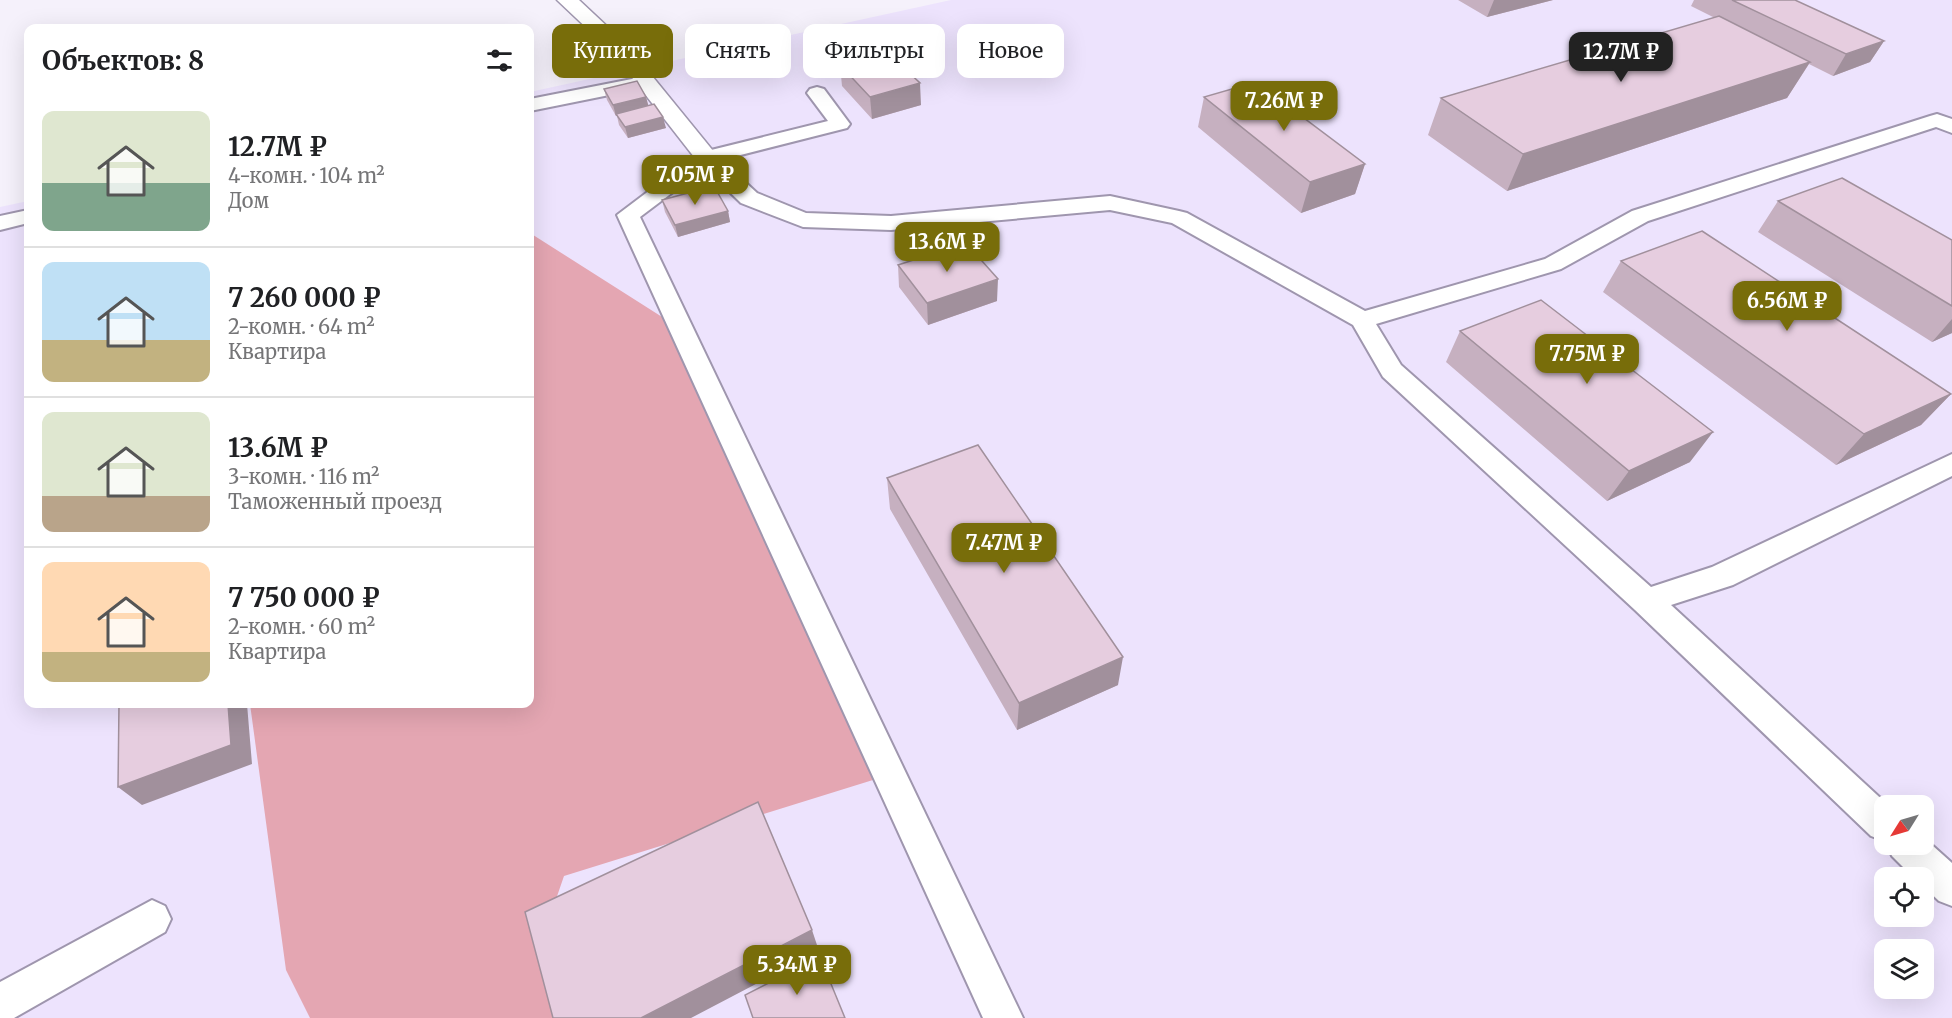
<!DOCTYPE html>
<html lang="ru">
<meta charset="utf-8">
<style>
body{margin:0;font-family:Merriweather,serif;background:#f2f2f2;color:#202124;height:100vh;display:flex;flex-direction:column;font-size:22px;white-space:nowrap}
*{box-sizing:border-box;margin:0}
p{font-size:20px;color:#757577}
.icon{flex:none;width:33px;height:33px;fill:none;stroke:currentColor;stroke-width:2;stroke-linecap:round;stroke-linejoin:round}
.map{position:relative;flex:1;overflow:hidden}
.details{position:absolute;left:24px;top:24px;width:510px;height:684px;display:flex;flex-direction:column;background:#fff;border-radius:12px;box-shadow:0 6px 24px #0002}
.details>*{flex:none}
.hud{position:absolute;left:552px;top:24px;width:570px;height:54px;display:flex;gap:12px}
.needle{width:39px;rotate:233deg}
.controls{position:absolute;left:1874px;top:795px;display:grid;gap:12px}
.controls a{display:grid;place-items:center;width:60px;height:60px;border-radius:12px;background:#fff;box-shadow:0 6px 24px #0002;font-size:30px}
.price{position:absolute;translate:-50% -51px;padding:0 14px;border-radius:12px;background:#786d0a;color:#fff;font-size:20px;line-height:39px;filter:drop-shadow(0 2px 3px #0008)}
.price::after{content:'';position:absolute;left:50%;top:36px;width:18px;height:14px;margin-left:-9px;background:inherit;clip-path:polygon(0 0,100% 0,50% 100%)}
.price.active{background:#222;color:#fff}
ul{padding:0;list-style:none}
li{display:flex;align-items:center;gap:18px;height:150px;padding:0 18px}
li+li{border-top:2px solid #e0e0e0}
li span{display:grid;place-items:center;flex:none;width:168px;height:120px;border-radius:12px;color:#555}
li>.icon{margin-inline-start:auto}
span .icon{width:72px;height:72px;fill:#fffc;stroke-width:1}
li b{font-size:26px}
h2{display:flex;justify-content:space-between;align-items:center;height:72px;padding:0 18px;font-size:26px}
.tag{padding:0 21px;border-radius:12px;background:#fff;box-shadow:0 6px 24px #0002;font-size:21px;line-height:54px}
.tag.active{background:#786d0a;color:#fff}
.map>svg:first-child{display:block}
.built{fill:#ede3fd;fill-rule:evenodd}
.forest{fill:#e4a6b2}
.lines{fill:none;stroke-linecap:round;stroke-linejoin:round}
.lane-casing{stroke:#9f96ae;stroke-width:4}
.street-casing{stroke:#9f96ae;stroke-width:3}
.lane{fill:#fff;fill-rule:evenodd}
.street{fill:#fff;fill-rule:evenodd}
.wall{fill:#c6b0c0}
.shaded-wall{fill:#a1909c}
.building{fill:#e6cddf;stroke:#a1909c;stroke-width:1.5}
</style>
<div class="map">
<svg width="1952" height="1018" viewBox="0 0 1952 1018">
<rect width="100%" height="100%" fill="#f5f1fb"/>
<!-- built -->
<path class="built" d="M951 0H1952V1018H0V207L28 201V704H530V92ZM1884 806H1923V844H1884ZM1884 878H1923V916H1884ZM1884 950H1923V988H1884Z"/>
<!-- forest -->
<path class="forest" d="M530 233 681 329 889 775 564 876 544 934 568 1018H310L286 970 250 704H530Z"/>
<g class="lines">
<!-- lane casing -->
<g class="lane-casing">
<path id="lane" d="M642 77 649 79 652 83 649 87 530 111V99Z
M817 87 824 89 847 120 850 124 847 128 721 160 757 193 806 213 891 216 1110 196 1179 211 1187 213 1365 311 1545 259 1632 211 1930 116 1937 114 1952 119V133L1936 127 1648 221 1561 269 1376 324 1401 365 1651 587 1712 567 1952 454V476L1733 585 1671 605 1889 806H1884V841L1871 836 1635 610 1383 377 1353 325 1172 223 1110 210 891 230 803 227 741 203 705 168 640 217 1023 1018H983L617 215 699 153 828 121 807 93 810 89Z
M28 210V223L0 230V216Z
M1923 837 1952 863V906L1939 901 1923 886V878H1914L1892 856 1887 844H1923Z
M152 900 165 906 171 919 165 932 14 1018H0V982Z"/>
</g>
<!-- street casing -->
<g class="street-casing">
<path id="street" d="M557 0H579L626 44 714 152 718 157 714 162 706 164 698 162 612 52Z"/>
</g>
<!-- lane -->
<use href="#lane" class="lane"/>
<!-- street -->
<use href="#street" class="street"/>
</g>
<!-- wall -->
<path class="wall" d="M1458 0H1553L1487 17Z
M1694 0H1795L1884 41 1870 62 1833 76 1809 64 1787 98 1507 191 1428 135 1441 98 1715 18 1691 6Z
M840 65 921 105 872 119 842 86Z
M604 89 646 97 648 105 666 128 628 138 619 125 617 116H616L607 100Z
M1204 97 1365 164 1355 194 1301 213 1198 127Z
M662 200 728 211 730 222 678 237 665 212Z
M1778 201 1952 240V333L1932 342 1758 232Z
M1621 261 1951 394 1921 425 1836 465 1603 292Z
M898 265 997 301 928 325 899 287Z
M1460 331 1690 462 1607 501 1446 362Z
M887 478 1118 685 1017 730 890 509Z"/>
<!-- shaded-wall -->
<path class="shaded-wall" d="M1494 0H1553L1487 17Z
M1884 41 1870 62 1833 76 1846 54Z
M1810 62 1787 98 1507 191 1523 154Z
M920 83 921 105 872 119 870 97Z
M646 97 649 108 616 114 617 116H616L613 105Z
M663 117 666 128 628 138 625 127Z
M1365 164 1355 194 1301 213 1310 182Z
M728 211 730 222 678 237 675 225Z
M998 279 997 301 928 325 927 303Z
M1952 319V333L1932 342Z
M1951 394 1921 425 1836 465 1864 434Z
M1713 432 1690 462 1607 501 1629 471Z
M1123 657 1118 685 1017 730 1019 703Z
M228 704H247L252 764 142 805 118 787Z
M812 930 819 951 691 1018H641Z"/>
<!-- building -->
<path class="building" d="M1732 0H1795L1884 41 1846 54Z
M1719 16 1810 62 1523 154 1441 98Z
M888 53 920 83 870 97 840 65Z
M637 81 646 97 613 105 604 89Z
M1256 82 1365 164 1310 182 1204 97Z
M654 104 663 117 625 127 616 114Z
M1842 178 1952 240V306L1778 201Z
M714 186 728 211 675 225 662 200Z
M1702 231 1951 394 1864 434 1621 261Z
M966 243 998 279 927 303 898 265Z
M1541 300 1713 432 1629 471 1460 331Z
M978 445 1123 657 1019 703 887 478Z
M119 704H228L231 745 118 787Z
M758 802 812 930 641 1018H553L525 912Z
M820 957 845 1018H753L745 995Z"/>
</svg>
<div class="controls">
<a><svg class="needle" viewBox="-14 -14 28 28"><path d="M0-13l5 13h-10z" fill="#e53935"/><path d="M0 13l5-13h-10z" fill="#757577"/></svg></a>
<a><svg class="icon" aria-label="locate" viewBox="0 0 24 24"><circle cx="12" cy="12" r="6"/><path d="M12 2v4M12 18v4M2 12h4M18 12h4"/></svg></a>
<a><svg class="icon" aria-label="layers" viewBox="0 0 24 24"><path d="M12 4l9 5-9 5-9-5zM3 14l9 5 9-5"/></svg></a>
</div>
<b class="price active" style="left:1621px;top:83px">12.7M ₽</b>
<b class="price" style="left:1284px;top:132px">7.26M ₽</b>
<b class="price" style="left:695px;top:206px">7.05M ₽</b>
<b class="price" style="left:947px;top:273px">13.6M ₽</b>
<b class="price" style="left:1787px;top:332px">6.56M ₽</b>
<b class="price" style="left:1587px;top:385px">7.75M ₽</b>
<b class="price" style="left:1004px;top:574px">7.47M ₽</b>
<b class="price" style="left:797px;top:996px">5.34M ₽</b>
<div class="hud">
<a class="tag active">Купить</a>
<a class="tag">Снять</a>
<a class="tag">Фильтры</a>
<a class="tag">Новое</a>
</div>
<section class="details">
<h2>Объектов: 8<svg class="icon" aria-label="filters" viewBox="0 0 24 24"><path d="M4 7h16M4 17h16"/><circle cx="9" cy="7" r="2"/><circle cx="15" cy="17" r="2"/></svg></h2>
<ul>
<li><span style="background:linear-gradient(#dfe7d0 60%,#7fa58c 0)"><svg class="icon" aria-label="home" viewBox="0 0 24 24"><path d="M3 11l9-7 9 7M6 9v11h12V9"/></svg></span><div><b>12.7M ₽</b><p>4-комн. · 104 m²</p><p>Дом</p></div></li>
<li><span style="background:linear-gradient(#bfe0f5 65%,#c2b280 0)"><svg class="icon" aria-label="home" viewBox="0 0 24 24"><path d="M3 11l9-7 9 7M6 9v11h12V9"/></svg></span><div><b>7 260 000 ₽</b><p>2-комн. · 64 m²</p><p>Квартира</p></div></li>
<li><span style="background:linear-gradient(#dfe7d0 70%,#b9a48a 0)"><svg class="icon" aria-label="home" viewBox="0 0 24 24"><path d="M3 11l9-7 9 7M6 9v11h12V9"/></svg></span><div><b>13.6M ₽</b><p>3-комн. · 116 m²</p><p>Таможенный проезд</p></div></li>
<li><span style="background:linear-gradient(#ffd9b3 75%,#c2b280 0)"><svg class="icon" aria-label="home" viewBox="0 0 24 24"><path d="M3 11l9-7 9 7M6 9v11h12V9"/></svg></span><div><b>7 750 000 ₽</b><p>2-комн. · 60 m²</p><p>Квартира</p></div></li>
</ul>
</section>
</div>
